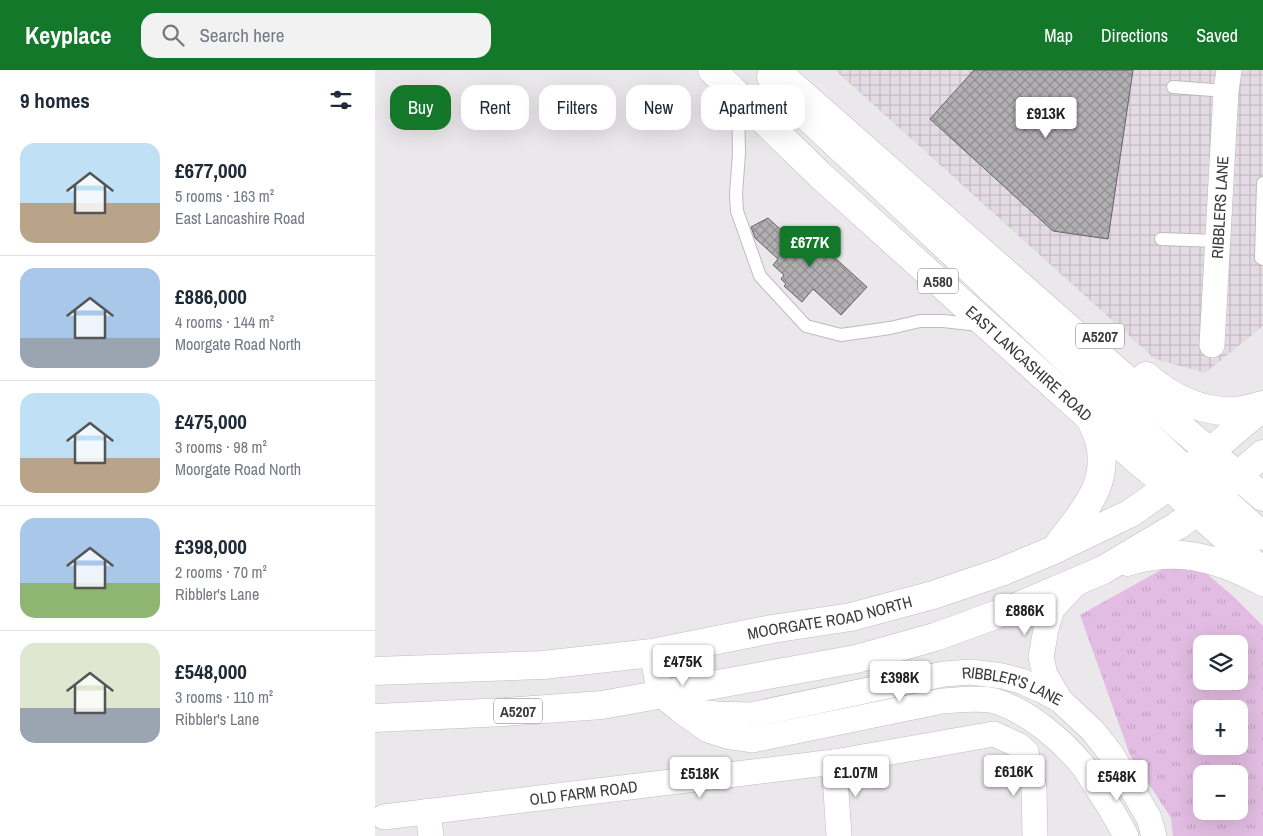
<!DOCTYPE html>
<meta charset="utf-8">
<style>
body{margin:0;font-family:"Archivo Narrow",sans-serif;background:#f2f2f3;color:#1f2937;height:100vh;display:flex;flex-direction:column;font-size:19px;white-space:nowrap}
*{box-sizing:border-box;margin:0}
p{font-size:16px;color:#747a83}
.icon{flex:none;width:28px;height:28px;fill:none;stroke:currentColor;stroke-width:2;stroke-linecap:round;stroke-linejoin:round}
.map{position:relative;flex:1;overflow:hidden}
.drawer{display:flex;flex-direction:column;background:#fff;width:375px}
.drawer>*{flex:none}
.hud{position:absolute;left:15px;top:15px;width:475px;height:45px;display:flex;gap:10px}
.controls{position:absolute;left:818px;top:565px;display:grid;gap:10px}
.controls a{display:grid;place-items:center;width:55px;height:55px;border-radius:10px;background:#fff;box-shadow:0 5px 20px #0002;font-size:25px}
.price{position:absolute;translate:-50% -42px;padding:0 11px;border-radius:5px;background:#fff;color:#222;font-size:16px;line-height:32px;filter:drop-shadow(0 1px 2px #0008)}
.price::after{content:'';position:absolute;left:50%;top:30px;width:15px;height:11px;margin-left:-8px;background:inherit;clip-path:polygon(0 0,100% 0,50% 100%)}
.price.current{background:#137829;color:#fff}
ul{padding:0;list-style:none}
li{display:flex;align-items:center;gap:15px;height:125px;padding:0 20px}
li+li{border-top:1px solid #e0e1e3}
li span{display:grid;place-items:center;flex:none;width:140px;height:100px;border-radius:15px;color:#555}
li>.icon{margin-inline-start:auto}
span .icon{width:60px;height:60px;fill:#fffc;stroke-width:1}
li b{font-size:21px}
h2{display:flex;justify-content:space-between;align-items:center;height:60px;padding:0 20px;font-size:21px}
.pill{padding:0 18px;border-radius:15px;background:#fff;box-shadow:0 5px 20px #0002;font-size:18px;line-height:45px}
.pill.current{background:#137829;color:#fff}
header{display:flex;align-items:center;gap:30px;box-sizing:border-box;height:70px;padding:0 25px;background:#137829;color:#fff}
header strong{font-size:24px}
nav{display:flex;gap:28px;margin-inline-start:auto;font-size:18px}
.search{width:350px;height:45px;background:#f2f2f3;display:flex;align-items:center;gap:12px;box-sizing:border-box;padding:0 18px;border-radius:15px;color:#747a83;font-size:19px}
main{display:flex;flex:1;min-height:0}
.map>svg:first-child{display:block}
.industrial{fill:url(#industrial-grid)}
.grass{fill:url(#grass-tufts);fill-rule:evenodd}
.building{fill:url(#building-cross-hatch);stroke:#676467}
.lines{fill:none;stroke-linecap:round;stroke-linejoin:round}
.lane-casing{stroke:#bebbbe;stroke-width:14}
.street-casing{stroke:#bebbbe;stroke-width:26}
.primary-casing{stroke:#bebbbe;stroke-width:29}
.highway-casing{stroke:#bebbbe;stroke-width:29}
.lane{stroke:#fff;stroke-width:12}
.street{stroke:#fff;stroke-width:25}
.primary{stroke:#fff;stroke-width:28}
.highway{stroke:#fff;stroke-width:28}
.labels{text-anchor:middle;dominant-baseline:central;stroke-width:4;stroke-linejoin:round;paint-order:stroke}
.shield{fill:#fff;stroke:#767576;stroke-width:1}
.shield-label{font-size:15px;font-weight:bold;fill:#3c3a3c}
.street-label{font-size:16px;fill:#3c3a3c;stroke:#fff}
</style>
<header>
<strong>Keyplace</strong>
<div class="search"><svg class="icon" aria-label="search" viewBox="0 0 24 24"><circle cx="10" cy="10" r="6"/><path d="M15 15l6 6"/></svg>Search here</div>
<nav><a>Map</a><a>Directions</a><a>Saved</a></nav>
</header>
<main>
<section class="drawer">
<h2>9 homes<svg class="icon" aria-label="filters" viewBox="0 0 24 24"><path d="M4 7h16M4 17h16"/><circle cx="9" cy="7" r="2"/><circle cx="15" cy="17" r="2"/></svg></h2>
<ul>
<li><span style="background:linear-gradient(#bfe0f5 60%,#b9a48a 0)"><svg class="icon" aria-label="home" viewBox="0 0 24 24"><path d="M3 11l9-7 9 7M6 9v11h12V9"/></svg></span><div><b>£677,000</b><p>5 rooms · 163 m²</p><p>East Lancashire Road</p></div></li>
<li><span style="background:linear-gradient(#a9c7e8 70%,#9aa5b1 0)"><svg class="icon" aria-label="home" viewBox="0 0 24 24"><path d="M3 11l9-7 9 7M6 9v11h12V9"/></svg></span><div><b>£886,000</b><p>4 rooms · 144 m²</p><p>Moorgate Road North</p></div></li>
<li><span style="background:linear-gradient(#bfe0f5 65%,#b9a48a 0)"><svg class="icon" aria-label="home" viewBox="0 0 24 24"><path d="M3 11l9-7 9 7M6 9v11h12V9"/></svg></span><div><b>£475,000</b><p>3 rooms · 98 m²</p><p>Moorgate Road North</p></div></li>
<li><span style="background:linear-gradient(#a9c7e8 65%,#8fb573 0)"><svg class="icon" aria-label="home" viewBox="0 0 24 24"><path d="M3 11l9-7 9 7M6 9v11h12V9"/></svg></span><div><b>£398,000</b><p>2 rooms · 70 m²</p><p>Ribbler's Lane</p></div></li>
<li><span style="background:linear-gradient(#dfe7d0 65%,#9aa5b1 0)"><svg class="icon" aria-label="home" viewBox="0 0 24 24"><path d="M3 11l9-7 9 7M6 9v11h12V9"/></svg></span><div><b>£548,000</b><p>3 rooms · 110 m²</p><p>Ribbler's Lane</p></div></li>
</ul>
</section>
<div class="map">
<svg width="888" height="766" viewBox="0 0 888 766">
<defs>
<pattern id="industrial-grid" width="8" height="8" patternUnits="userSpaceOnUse" patternTransform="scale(1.25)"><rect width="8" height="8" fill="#e3dae3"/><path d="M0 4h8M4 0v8" fill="none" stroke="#c4bcc4"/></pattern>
<pattern id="grass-tufts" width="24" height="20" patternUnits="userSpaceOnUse" patternTransform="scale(1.25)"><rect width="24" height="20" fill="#e2bce2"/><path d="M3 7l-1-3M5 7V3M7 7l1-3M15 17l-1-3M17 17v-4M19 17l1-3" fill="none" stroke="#c3a2c3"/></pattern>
<pattern id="building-cross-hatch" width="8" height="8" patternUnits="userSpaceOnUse" patternTransform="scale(1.25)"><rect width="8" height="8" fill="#b2afb2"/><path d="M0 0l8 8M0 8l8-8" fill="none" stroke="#928f92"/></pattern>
</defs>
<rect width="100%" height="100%" fill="#ebe8eb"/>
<!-- industrial -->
<path class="industrial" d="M460 0H888V256L830 303 780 289Z"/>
<!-- grass -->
<path class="grass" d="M811 486 859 527 888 556V766H798L796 748 755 685 705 545ZM826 574H864V611H826ZM826 639H864V676H826ZM826 704H864V741H826Z"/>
<!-- building -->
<path class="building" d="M599 0H758L733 169 678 161 555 49Z
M393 148 427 179 437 167 492 217 466 245 438 219 427 232 409 216 411 214 406 209 409 205 398 195 403 189 380 168 376 157Z"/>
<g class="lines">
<!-- lane casing -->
<g class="lane-casing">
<path id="lane" d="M798 17 851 21
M363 29 364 83 361 124 362 141 385 206 431 256 466 265 515 258 545 251H568L604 255
M888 113 886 188 888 189
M786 169 843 171"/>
</g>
<!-- street casing -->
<g class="street-casing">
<g id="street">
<path id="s1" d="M837 275 851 21 854 0"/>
<path d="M277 583 285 624 305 640 333 660 356 667 377 670 567 631C584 630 603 627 620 631 653 641 687 670 709 697 713 703 717 710 721 716 732 732 742 749 751 766"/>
<path d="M685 630 670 605 666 587 671 559 677 539 703 511"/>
<path id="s2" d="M308 641 342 644 376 645 569 604 596 602 627 606 646 611 666 620 685 630 718 661 737 685 774 748 779 766"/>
<path d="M459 692 464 766"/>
<path d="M53 741 56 766"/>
<path id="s3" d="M9 747 459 692 619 664 643 675 651 682 659 718 660 766"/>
</g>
</g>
<!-- primary casing -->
<g class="primary-casing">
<g id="primary">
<path d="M683 475C707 442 736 415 724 370 722 363 718 355 715 348"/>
<path d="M752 492C775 485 803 482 826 488 847 492 869 502 888 512"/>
<path id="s4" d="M0 601 168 595 277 583 397 559 476 547 558 525 626 502 681 479 756 443 794 416"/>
<path d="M0 648 130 642 227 635 481 589 560 567 634 540 728 500 802 456 822 441 827 435 829 430V424L827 417 822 411 411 27 396 7"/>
</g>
</g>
<!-- highway casing -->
<g class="highway-casing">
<g id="highway">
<path id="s5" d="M337 0 445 105 715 348 763 391 794 416 888 502"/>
<path d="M400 0 808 359 888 427"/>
<path d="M771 306C797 328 827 343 861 341 870 340 879 337 888 335"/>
<path d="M836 382C828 395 826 402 832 416L888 466"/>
<path d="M794 416 888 337"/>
<path d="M849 417 888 384"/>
</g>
</g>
<!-- lane -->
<use href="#lane" class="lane"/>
<!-- street -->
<use href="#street" class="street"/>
<!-- primary -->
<use href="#primary" class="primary"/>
<!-- highway -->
<use href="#highway" class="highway"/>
</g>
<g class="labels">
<!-- shield labels -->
<g class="shield">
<rect x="543" y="198.5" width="40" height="25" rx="4"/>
<rect x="701" y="253.5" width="48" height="25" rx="4"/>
<rect x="119" y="628.5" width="48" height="25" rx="4"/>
</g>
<g class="shield-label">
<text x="563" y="211">A580</text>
<text x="725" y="266">A5207</text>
<text x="143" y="641">A5207</text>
</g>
<!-- street labels -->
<g class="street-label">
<text stroke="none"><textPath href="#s1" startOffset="138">RIBBLERS LANE</textPath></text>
<text stroke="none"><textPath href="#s5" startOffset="432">EAST LANCASHIRE ROAD</textPath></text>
<text stroke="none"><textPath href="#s4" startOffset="459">MOORGATE ROAD NORTH</textPath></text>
<text stroke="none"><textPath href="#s2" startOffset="336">RIBBLER'S LANE</textPath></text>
<text stroke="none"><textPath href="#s3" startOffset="201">OLD FARM ROAD</textPath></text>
</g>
</g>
</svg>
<div class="controls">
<a><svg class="icon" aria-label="layers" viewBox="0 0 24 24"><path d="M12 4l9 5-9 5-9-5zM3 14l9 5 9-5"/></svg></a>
<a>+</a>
<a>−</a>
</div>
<b class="price" style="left:671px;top:69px">£913K</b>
<b class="price current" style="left:435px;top:198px">£677K</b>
<b class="price" style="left:650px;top:566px">£886K</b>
<b class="price" style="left:308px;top:617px">£475K</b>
<b class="price" style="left:525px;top:633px">£398K</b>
<b class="price" style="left:639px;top:727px">£616K</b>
<b class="price" style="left:481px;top:728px">£1.07M</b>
<b class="price" style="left:325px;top:729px">£518K</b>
<b class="price" style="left:742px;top:732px">£548K</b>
<div class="hud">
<a class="pill current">Buy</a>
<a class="pill">Rent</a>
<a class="pill">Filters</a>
<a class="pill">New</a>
<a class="pill">Apartment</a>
</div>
</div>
</main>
